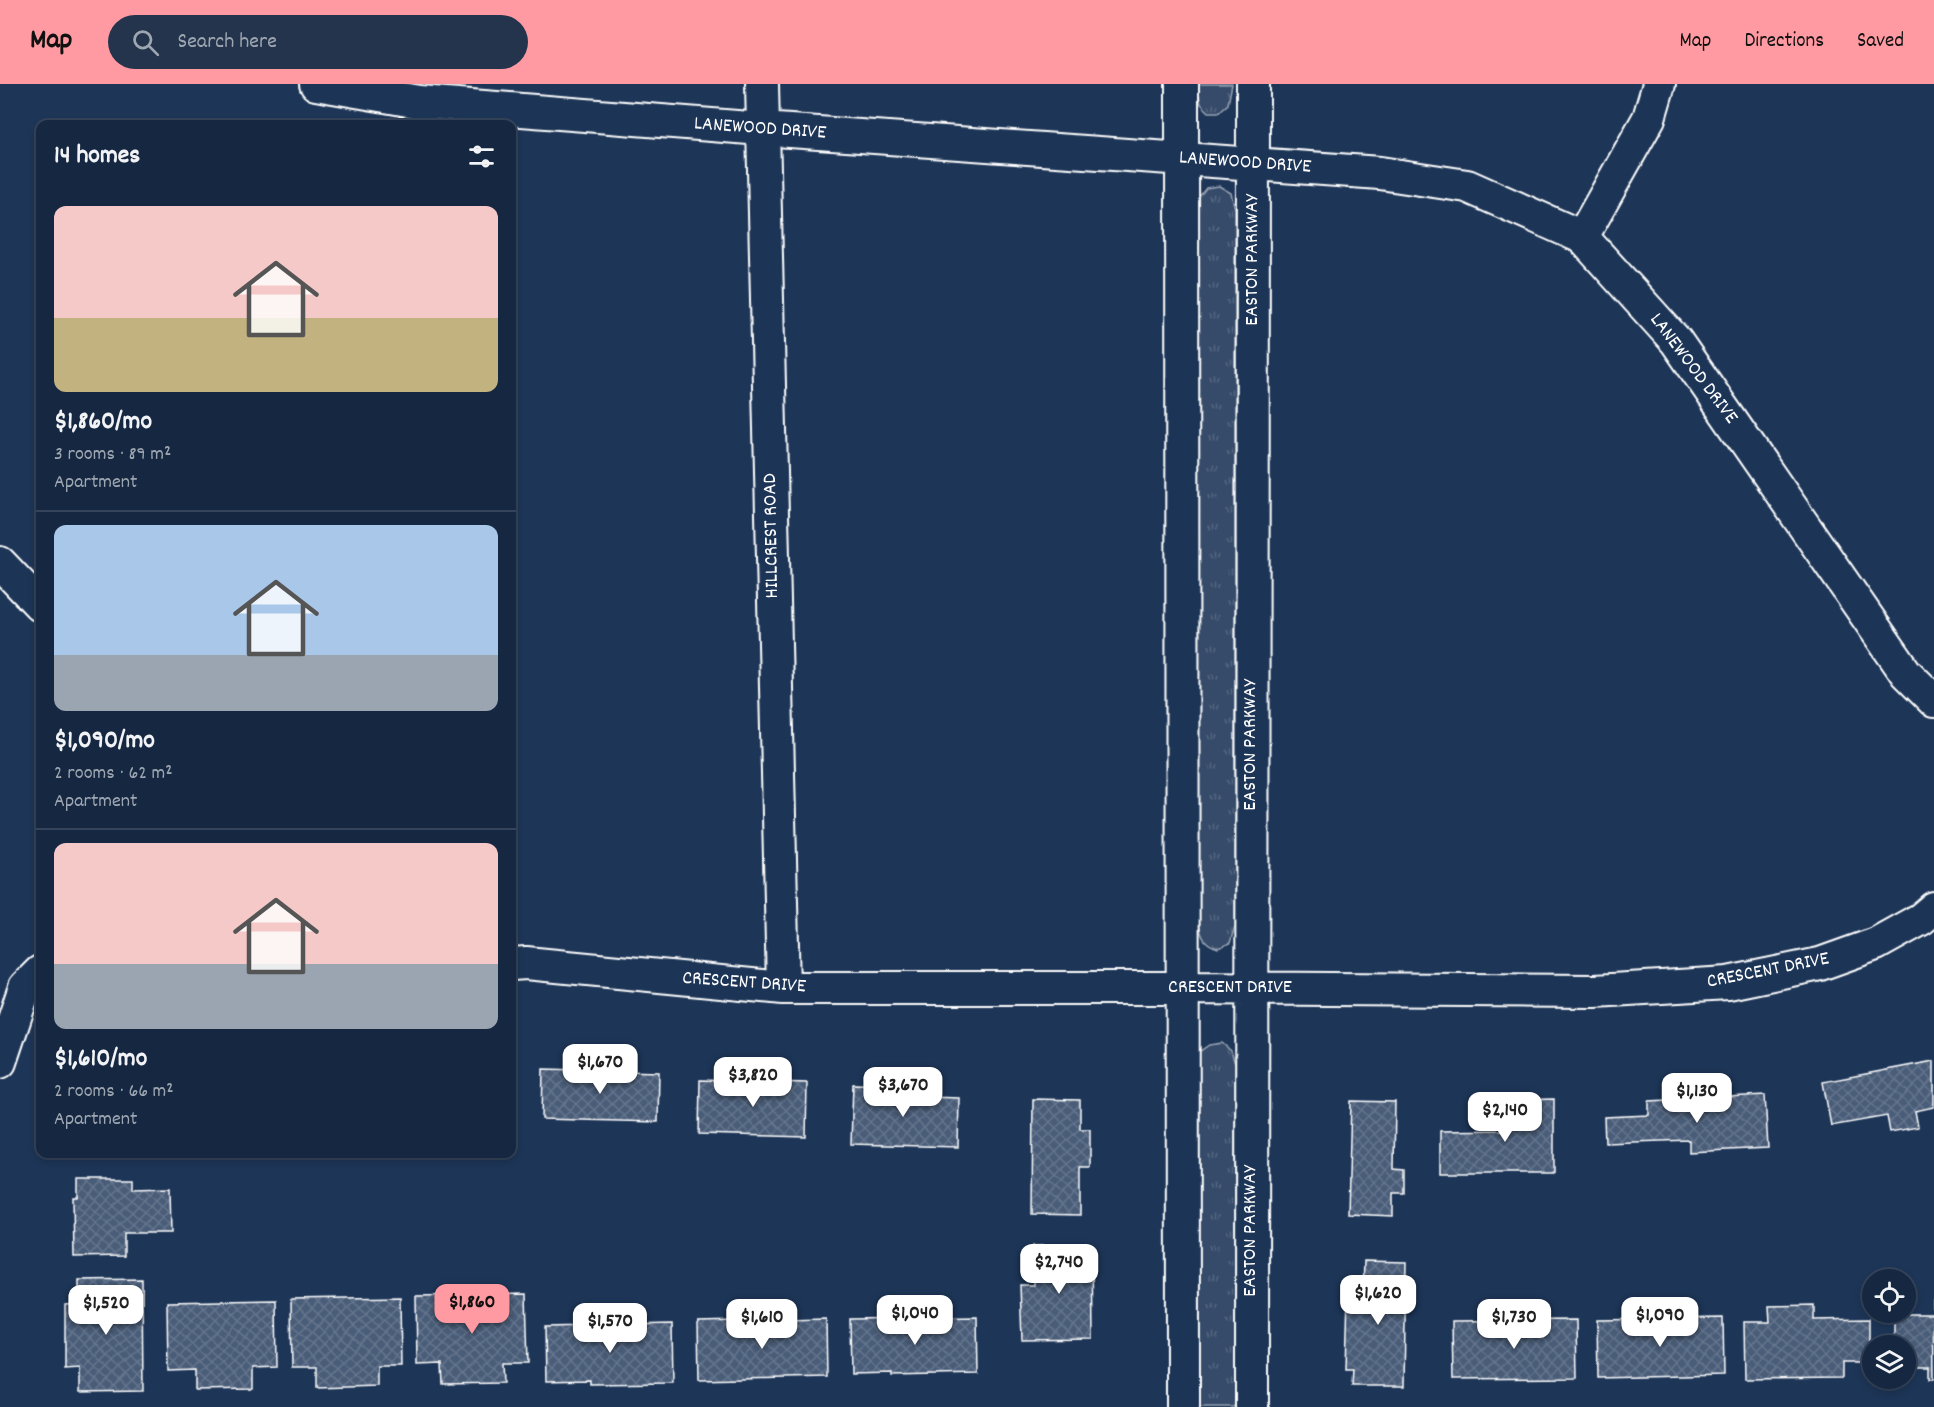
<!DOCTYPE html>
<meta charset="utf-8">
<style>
body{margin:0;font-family:Dekko,sans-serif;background:#23344c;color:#f1f3f6;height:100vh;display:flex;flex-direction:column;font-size:22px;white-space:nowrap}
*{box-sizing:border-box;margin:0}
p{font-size:20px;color:#9ea6b1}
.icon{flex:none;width:33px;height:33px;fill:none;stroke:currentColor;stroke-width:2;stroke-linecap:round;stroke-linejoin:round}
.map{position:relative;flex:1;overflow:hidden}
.drawer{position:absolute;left:36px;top:36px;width:480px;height:1038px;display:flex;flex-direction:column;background:#162841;border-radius:12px;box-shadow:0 3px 9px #0003,0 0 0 2px #35445a}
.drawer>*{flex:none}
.fabs{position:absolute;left:1862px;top:1185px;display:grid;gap:12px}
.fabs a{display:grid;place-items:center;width:54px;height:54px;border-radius:50%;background:#162841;box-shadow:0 3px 9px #0003,0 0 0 2px #35445a;font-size:30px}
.price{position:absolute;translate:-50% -51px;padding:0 14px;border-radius:12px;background:#fff;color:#222;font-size:20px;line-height:39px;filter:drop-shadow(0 2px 3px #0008)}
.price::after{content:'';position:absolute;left:50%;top:36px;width:18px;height:14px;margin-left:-9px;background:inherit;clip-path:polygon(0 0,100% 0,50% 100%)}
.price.current{background:#ff9aa2;color:#111}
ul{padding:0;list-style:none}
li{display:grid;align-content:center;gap:12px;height:318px;padding:0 18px}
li+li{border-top:2px solid #35445a}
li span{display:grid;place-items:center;height:186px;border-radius:12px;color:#555}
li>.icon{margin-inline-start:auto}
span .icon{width:108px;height:108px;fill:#fffc;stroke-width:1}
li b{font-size:26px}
h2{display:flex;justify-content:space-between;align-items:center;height:72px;padding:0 18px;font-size:26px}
header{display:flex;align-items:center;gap:36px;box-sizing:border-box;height:84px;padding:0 30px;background:#ff9aa2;color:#111}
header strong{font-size:28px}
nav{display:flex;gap:33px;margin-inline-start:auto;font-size:21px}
.search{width:420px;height:54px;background:#23344c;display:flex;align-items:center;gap:15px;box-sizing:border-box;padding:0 21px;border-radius:33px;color:#9ea6b1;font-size:22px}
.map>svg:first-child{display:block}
.grass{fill:url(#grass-tufts);stroke:#9aa5b4;stroke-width:1.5}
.building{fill:url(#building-cross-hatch);stroke:#fff;stroke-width:1.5}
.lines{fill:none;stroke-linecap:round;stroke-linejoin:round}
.minor-casing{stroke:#fff;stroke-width:36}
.minor{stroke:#1d3557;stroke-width:32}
.labels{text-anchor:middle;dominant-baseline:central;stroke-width:5;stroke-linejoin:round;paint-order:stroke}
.street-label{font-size:20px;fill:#fff;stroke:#1d3557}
</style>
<header>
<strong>Map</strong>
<div class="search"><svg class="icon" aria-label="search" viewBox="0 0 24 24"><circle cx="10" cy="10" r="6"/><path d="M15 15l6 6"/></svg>Search here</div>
<nav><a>Map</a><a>Directions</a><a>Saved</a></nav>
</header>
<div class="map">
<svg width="1934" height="1323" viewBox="0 0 1934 1323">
<defs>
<pattern id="grass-tufts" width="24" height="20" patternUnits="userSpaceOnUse" patternTransform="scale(1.5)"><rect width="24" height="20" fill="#364b69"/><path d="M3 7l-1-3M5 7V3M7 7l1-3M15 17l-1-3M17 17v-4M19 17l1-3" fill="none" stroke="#546680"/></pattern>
<pattern id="building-cross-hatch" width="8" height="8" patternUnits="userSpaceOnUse" patternTransform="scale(1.5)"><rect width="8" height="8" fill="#4a5d79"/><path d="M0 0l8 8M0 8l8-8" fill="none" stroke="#65758d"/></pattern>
</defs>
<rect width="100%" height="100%" fill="#1d3557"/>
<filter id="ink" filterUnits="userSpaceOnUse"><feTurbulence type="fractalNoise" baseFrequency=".0167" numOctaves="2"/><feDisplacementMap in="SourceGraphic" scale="12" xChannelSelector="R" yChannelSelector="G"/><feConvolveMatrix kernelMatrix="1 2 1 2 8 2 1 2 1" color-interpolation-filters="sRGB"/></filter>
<g filter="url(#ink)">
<!-- grass -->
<path class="grass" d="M1197 0H1232L1228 20 1219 28H1209L1201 20Z
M1219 102 1231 109 1235 125V842L1230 859 1218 864C1205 860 1202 854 1199 841L1198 126 1199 113 1206 104Z
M1222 959 1231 967 1235 980V1319L1234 1323H1198L1199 968 1209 961Z"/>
<!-- building -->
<path class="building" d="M1934 977V1023L1915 1027 1918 1043 1890 1048 1887 1032 1831 1042 1823 998Z
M512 983H513L514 1035H512Z
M543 985 659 988 658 1038 542 1035Z
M700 996 807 999 806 1053 699 1050Z
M853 1000 896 1001V1012L959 1014 958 1063 851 1060Z
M1765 1011 1768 1064 1689 1068V1056L1605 1059 1604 1033 1649 1031V1017Z
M1033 1015 1080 1016V1045H1090V1083H1080V1131L1032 1130Z
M1554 1015V1089H1440V1047L1505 1046 1504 1016Z
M1351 1017 1395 1018 1394 1085 1404 1086V1109H1393V1132L1348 1130Z
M78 1095H133V1105L170 1104 171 1149H124V1172L74 1173 73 1113H78Z
M1092 1161 1093 1255 1022 1256 1020 1201H1034L1033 1162Z
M1364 1177 1406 1178 1404 1302H1352L1353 1285H1346L1348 1209H1363Z
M142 1195 143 1307 80 1308V1284L65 1285V1221L79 1220V1196Z
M526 1210 528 1279H502L503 1299 443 1300 442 1280 417 1281 416 1212Z
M400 1213 401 1282H377V1302L317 1304V1283H292L291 1215Z
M276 1216 277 1283 253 1284V1305L195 1306V1286L168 1287 167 1218Z
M1933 1216 1934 1295H1930V1283H1905V1262H1894V1230H1933Z
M1814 1221V1236L1869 1235V1279H1842V1294L1745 1295 1744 1238H1770L1769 1222Z
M977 1233 978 1290 892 1292V1289L851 1290 850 1235Z
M1723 1234 1724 1291 1598 1294 1597 1236Z
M826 1235 827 1293 699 1296 698 1238Z
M1576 1236 1577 1294 1453 1295 1452 1237Z
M672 1240 673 1299 590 1300V1296L546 1297 545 1243Z"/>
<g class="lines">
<!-- minor casing -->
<g class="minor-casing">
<path id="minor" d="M316 0 420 18 762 45 1380 89 1467 102 1582 153 1676 257 1906 589 1934 617
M762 0 783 904
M1182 0 1183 1323
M1582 153 1649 34 1659 0
M0 479 40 521
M512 880 526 879 783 904H1184L1595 907 1728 899 1820 880 1876 860 1921 835 1934 824
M0 978 25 903 40 888
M1252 1323 1253 0"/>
</g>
<!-- minor -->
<use href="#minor" class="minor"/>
</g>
</g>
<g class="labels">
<!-- street labels -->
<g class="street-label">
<text transform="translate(760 45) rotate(4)">LANEWOOD DRIVE</text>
<text transform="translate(1245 79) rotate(4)">LANEWOOD DRIVE</text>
<text transform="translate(1253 176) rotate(-90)">EASTON PARKWAY</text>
<text transform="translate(1693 285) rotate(53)">LANEWOOD DRIVE</text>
<text transform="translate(772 452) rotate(-91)">HILLCREST ROAD</text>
<text transform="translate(1251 661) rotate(-90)">EASTON PARKWAY</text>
<text transform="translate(1768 887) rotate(-11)">CRESCENT DRIVE</text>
<text transform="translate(744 899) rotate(4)">CRESCENT DRIVE</text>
<text x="1230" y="904">CRESCENT DRIVE</text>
<text transform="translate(1251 1147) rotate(-90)">EASTON PARKWAY</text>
</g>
</g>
</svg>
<div class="fabs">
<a><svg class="icon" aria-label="locate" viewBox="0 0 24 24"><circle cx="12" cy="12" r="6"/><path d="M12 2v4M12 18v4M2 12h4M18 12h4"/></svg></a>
<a><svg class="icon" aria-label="layers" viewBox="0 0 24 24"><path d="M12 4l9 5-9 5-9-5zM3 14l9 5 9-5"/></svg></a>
</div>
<b class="price" style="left:600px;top:1011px">$1,670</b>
<b class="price" style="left:753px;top:1024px">$3,820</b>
<b class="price" style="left:903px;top:1034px">$3,670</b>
<b class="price" style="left:1697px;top:1040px">$1,130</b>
<b class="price" style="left:1505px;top:1059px">$2,140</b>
<b class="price" style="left:1059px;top:1211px">$2,740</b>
<b class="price" style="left:1378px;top:1242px">$1,620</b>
<b class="price current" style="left:472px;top:1251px">$1,860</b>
<b class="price" style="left:106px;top:1252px">$1,520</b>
<b class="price" style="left:915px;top:1262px">$1,040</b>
<b class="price" style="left:1660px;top:1264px">$1,090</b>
<b class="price" style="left:762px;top:1266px">$1,610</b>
<b class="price" style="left:1514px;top:1266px">$1,730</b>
<b class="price" style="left:610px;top:1270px">$1,570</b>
<section class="drawer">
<h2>14 homes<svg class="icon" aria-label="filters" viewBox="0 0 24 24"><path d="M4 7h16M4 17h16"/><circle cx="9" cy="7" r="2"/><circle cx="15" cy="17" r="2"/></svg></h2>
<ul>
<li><span style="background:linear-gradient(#f6c9c9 60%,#c2b280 0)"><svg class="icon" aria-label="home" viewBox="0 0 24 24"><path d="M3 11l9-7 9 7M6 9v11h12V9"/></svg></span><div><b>$1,860/mo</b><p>3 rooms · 89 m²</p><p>Apartment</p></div></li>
<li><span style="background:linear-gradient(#a9c7e8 70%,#9aa5b1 0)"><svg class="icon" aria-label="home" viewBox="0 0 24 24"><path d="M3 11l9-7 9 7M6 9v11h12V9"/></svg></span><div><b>$1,090/mo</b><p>2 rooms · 62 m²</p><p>Apartment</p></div></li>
<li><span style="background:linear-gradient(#f6c9c9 65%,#9aa5b1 0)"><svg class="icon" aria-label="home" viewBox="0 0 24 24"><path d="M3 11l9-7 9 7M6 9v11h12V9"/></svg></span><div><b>$1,610/mo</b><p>2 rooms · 66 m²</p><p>Apartment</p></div></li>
</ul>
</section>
</div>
